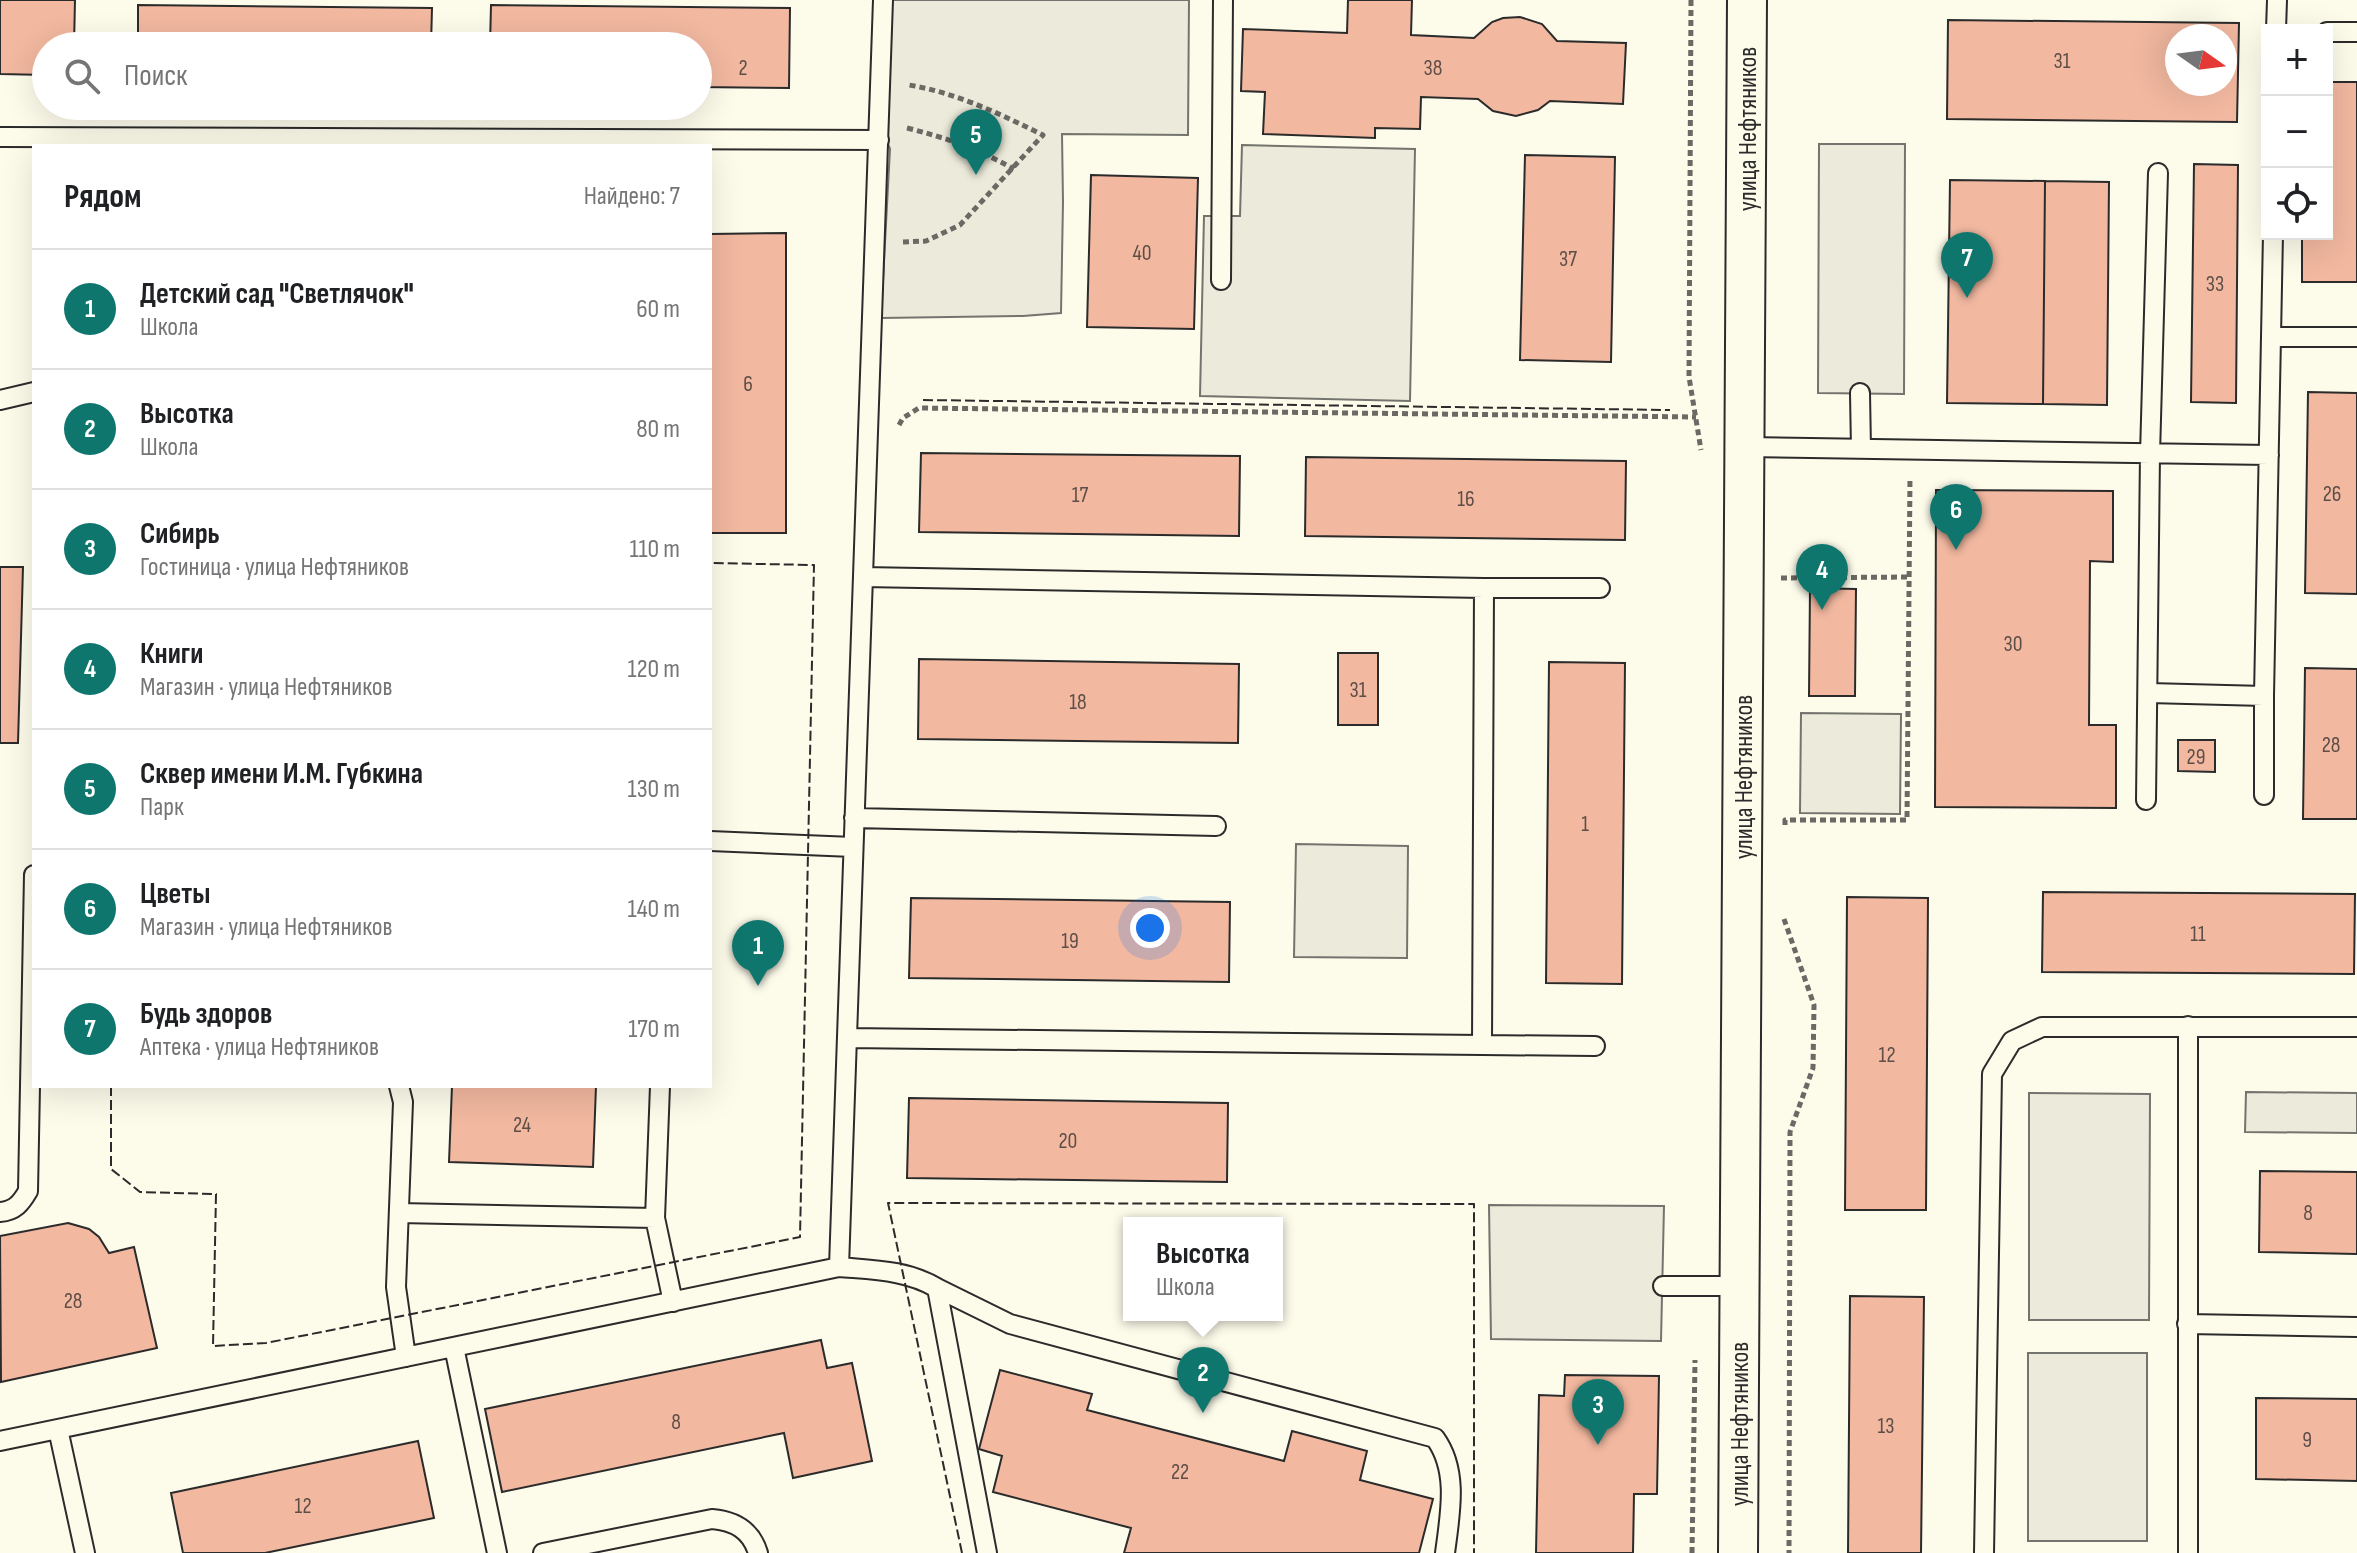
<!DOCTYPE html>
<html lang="ru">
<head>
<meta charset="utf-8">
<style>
	:root { --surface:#fff; --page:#f6f6f6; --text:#202124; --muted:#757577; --line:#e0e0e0; --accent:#0f766e }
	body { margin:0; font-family:"Sofia Sans Condensed",sans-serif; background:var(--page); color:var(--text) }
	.controls { position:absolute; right:24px; top:24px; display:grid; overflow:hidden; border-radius:0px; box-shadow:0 8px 32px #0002 }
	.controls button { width:72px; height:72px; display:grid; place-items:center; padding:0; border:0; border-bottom:2px solid var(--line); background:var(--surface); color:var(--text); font:40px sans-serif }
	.compass { position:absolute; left:2165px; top:24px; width:72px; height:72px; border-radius:50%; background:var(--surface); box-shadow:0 8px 32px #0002; rotate:104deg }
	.you { position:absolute; left:1150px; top:928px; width:28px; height:28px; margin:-20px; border:6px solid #fff; border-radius:50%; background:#1a73e8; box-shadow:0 0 0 12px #1a73e833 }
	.badge { display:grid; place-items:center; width:52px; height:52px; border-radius:50%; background:var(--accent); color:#fff; font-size:26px; font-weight:700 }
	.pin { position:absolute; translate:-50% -66px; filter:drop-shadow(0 2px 4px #0008) }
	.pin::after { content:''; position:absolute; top:42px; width:28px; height:24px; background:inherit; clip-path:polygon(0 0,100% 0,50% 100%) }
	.popup { position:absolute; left:1123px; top:1217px; width:160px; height:104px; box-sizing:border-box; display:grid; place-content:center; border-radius:0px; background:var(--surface); filter:drop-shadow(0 2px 6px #0005); font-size:26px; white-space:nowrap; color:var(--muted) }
	.popup b { font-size:30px; color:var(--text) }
	.popup::after { content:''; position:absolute; left:50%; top:100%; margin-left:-16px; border:16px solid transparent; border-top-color:var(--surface) }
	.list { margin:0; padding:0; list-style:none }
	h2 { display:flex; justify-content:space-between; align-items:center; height:104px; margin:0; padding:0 32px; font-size:34px }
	h2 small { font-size:26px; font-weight:400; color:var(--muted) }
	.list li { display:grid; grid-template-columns:52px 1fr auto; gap:24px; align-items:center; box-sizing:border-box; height:120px; padding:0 32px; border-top:2px solid var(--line) }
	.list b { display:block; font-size:30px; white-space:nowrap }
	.list p { margin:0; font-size:26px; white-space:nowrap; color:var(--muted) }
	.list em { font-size:26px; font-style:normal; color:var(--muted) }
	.icon { flex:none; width:44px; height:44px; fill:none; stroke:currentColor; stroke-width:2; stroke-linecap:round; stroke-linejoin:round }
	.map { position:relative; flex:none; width:2357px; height:1553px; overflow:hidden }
	.search { position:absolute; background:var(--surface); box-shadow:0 8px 32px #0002; left:32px; top:32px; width:680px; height:88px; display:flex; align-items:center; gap:20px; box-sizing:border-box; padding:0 28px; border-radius:44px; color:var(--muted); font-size:30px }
	.panel { position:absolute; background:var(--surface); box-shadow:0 8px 32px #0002; left:32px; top:144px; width:680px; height:944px; border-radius:0px }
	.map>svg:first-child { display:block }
</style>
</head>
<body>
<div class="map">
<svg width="2357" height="1553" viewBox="0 0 2357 1553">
	<rect width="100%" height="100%" fill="#fdfbea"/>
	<path fill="#ecebdb" stroke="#74746e" stroke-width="2" d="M 892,0 L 1189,0 L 1188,135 L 1062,134 L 1063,202 L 1061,313 L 1023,316 L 881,318 L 890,149 L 879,121 Z
		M 1296,844 L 1408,846 L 1407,958 L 1294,957 Z
		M 2029,1093 L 2150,1094 L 2149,1320 L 2029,1320 Z
		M 2028,1353 L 2147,1353 L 2147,1541 L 2028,1541 Z"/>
	<path fill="#eceadb" stroke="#74746e" stroke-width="2" d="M 1819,144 L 1905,144 L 1904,394 L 1818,393 Z
		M 1242,145 L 1415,149 L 1410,401 L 1200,396 L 1204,216 L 1240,216 Z
		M 1801,713 L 1901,714 L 1900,814 L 1800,813 Z
		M 2246,1092 L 2357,1093 L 2357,1133 L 2245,1132 Z
		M 1489,1205 L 1664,1206 L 1661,1341 L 1491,1339 Z"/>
	<path fill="#f2b8a0" stroke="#2b2b2b" stroke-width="2" fill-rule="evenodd" d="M 0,0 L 75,0 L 74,46 L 46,46 L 46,75 L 0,74 Z
		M 1348,0 L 1412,0 L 1411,35 L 1474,38 L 1492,22 L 1503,18 L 1520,17 L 1542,24 L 1557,41 L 1626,43 L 1623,104 L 1550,101 L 1538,110 L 1516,116 L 1493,111 L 1478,99 L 1421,97 L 1420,129 L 1375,128 L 1375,138 L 1263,134 L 1265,92 L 1241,91 L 1243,29 L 1347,33 Z
		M 138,5 L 432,8 L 431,46 L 138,46 Z
		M 491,5 L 790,8 L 789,88 L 698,87 L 698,46 L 490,46 Z
		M 1948,20 L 2239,23 L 2237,122 L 1947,119 ZM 2177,36 L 2225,36 L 2225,84 L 2177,84 Z
		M 2327,82 L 2357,82 L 2357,282 L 2302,282 L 2302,234 L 2327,234 Z
		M 1525,155 L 1615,157 L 1611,362 L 1520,360 Z
		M 2194,164 L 2238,165 L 2236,403 L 2191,402 Z
		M 1091,175 L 1198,178 L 1194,329 L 1087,327 Z
		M 1950,180 L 2045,181 L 2043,404 L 1947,403 Z
		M 2045,181 L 2109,182 L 2107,405 L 2043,404 Z
		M 786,233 L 786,533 L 710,533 L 710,234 Z
		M 2308,392 L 2357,393 L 2357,594 L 2305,593 Z
		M 921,453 L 1240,456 L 1239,536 L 919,532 Z
		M 1306,457 L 1626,461 L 1625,540 L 1305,536 Z
		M 1936,490 L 2113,491 L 2113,562 L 2090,561 L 2089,725 L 2116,725 L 2116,808 L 1935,807 Z
		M 0,567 L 23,567 L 18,743 L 0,743 Z
		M 1810,588 L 1856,589 L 1855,696 L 1809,696 Z
		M 1338,653 L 1378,653 L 1378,725 L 1338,725 Z
		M 919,659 L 1239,664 L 1238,743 L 918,739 Z
		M 1549,662 L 1625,663 L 1622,984 L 1546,983 Z
		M 2305,668 L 2357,669 L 2357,819 L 2303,819 Z
		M 2178,740 L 2215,740 L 2215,772 L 2178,771 Z
		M 2043,892 L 2355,894 L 2354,974 L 2042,972 Z
		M 1847,897 L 1928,898 L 1926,1210 L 1845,1210 Z
		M 911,898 L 1230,902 L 1229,982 L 909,978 Z
		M 452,1086 L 596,1086 L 593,1167 L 449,1162 Z
		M 909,1098 L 1228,1103 L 1227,1182 L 907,1178 Z
		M 2260,1171 L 2357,1172 L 2357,1254 L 2259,1252 Z
		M 68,1223 L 89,1229 L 99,1237 L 109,1253 L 134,1247 L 157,1348 L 1,1382 L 0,1236 Z
		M 1850,1296 L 1924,1297 L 1921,1553 L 1848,1553 Z
		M 821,1340 L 827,1368 L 852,1363 L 872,1461 L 793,1478 L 784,1433 L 502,1492 L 485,1409 Z
		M 1000,1370 L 1092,1394 L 1087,1410 L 1284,1461 L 1292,1431 L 1367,1451 L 1360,1480 L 1433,1499 L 1419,1553 L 1124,1553 L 1131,1528 L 993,1492 L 1002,1456 L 979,1449 Z
		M 1565,1375 L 1659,1376 L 1657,1494 L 1634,1494 L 1633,1553 L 1536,1553 L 1539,1395 L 1564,1396 Z
		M 2256,1398 L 2357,1399 L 2357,1481 L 2256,1479 Z
		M 418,1441 L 434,1518 L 265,1553 L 183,1553 L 171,1493 Z"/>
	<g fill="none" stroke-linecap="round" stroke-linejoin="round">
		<g stroke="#2b2b2b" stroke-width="22">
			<path id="lane" d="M 2276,30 L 2277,0
				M 2327,32 L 2357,32
				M 0,137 L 879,140
				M 1221,280 L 1223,0
				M 2271,337 L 2357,337
				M 1860,393 L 1861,449
				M 0,400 L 34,392
				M 1745,447 L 2269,455
				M 1484,588 L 1600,588
				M 2149,693 L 2264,696
				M 2264,795 L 2264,696 L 2273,234
				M 2146,800 L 2150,454 L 2158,173
				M 854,818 L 1216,826
				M 710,841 L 853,847
				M 847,1038 L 1482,1045 L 1484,588 L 863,577
				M 1482,1045 L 1595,1046
				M 399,1086 L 403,1102 L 396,1287 L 406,1357
				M 660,1086 L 655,1218 L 673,1302
				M 0,1212 C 15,1211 21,1203 28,1191 L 34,875
				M 399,1213 L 655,1218
				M 839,1267 C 873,1270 907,1270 937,1288 L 987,1553
				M 1663,1286 L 1739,1286
				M 937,1288 L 1010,1324 L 1435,1438 C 1459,1471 1450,1514 1445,1553
				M 2187,1324 L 2357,1327
				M 454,1347 L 497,1553
				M 58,1429 L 85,1553
				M 0,1441 L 839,1267 L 883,0
				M 543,1553 L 712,1519 C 735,1521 751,1530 758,1553
				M 1984,1553 L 1992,1074 L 2012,1041 L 2042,1027 L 2357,1027
				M 2188,1553 L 2188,1026"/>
		</g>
		<g stroke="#2b2b2b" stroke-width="42">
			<path id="street" d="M 1738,1553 L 1747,0"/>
		</g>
		<path stroke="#6a6964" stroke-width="5" stroke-dasharray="6 4" stroke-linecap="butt" d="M 1691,0 L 1689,377 L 1701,450
			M 907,128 C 947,138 978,149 1014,169
			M 903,242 L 926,241 L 960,225 L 1043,135 C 1000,114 957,93 909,85
			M 899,425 L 903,418 L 919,408 L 1696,417
			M 1781,578 L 1908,577
			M 1785,825 L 1785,820 L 1907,820 L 1910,477
			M 1784,919 L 1814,1005 L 1813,1068 L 1790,1132 L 1789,1553
			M 1692,1553 L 1695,1360"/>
		<use href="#lane" stroke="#fdfbea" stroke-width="18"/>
		<use href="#street" stroke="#fdfbea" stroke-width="38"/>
		<path stroke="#2b2b2b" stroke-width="2" stroke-dasharray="10 4" stroke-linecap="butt" d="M 923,400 L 1670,410
			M 111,1086 L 111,1169 L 140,1192 L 216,1194 L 213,1346 L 266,1343 L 800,1237 L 814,565 L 710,563
			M 962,1553 L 888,1203 L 1474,1204 L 1474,1553"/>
	</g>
	<g text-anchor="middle" stroke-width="6" stroke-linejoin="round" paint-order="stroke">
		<g font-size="22" fill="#5d4e48">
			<text x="2062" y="68">31</text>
			<text x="743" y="75">2</text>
			<text x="1433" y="75">38</text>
			<text x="1142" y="260">40</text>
			<text x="1568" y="266">37</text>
			<text x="2215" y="291">33</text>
			<text x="748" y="391">6</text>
			<text x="2332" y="501">26</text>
			<text x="1080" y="502">17</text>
			<text x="1466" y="506">16</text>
			<text x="2013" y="651">30</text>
			<text x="1358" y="697">31</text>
			<text x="1078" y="709">18</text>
			<text x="2331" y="752">28</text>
			<text x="2196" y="764">29</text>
			<text x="1585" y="831">1</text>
			<text x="2198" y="941">11</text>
			<text x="1070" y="948">19</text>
			<text x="1887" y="1062">12</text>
			<text x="522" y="1132">24</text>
			<text x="1068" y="1148">20</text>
			<text x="2308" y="1220">8</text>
			<text x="73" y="1308">28</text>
			<text x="676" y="1429">8</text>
			<text x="1886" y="1433">13</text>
			<text x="2307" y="1447">9</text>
			<text x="1180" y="1479">22</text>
			<text x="303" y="1513">12</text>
		</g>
		<g font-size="26" fill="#2b2b2b" stroke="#fdfbea">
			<text transform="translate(1747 129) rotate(-90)" y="9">улица Нефтяников</text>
			<text transform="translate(1743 777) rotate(-90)" y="9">улица Нефтяников</text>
			<text transform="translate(1739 1424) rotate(-90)" y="9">улица Нефтяников</text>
		</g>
	</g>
</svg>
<div class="controls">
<button>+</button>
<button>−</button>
<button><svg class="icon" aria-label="locate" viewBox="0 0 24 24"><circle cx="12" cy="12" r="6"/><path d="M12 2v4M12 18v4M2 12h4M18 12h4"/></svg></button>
</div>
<svg class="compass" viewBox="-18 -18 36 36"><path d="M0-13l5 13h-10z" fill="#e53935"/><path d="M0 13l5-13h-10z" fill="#757577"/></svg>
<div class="you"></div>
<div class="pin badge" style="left:758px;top:986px">1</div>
<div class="pin badge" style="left:1203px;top:1413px">2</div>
<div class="popup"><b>Высотка</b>Школа</div>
<div class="pin badge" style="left:1598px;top:1445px">3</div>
<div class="pin badge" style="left:1822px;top:610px">4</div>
<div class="pin badge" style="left:976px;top:175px">5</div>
<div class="pin badge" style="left:1956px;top:550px">6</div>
<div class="pin badge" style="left:1967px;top:298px">7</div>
<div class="search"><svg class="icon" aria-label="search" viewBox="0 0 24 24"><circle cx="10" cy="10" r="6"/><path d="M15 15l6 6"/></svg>Поиск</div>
<section class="panel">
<h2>Рядом<small>Найдено: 7</small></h2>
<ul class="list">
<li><span class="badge">1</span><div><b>Детский сад &quot;Светлячок&quot;</b><p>Школа</p></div><em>60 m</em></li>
<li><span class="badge">2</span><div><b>Высотка</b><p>Школа</p></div><em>80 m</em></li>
<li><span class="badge">3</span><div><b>Сибирь</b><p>Гостиница · улица Нефтяников</p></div><em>110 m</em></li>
<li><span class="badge">4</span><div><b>Книги</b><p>Магазин · улица Нефтяников</p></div><em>120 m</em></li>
<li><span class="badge">5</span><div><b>Сквер имени И.М. Губкина</b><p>Парк</p></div><em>130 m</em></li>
<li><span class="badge">6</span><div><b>Цветы</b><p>Магазин · улица Нефтяников</p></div><em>140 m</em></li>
<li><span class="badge">7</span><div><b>Будь здоров</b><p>Аптека · улица Нефтяников</p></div><em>170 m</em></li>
</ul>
</section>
</div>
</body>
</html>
